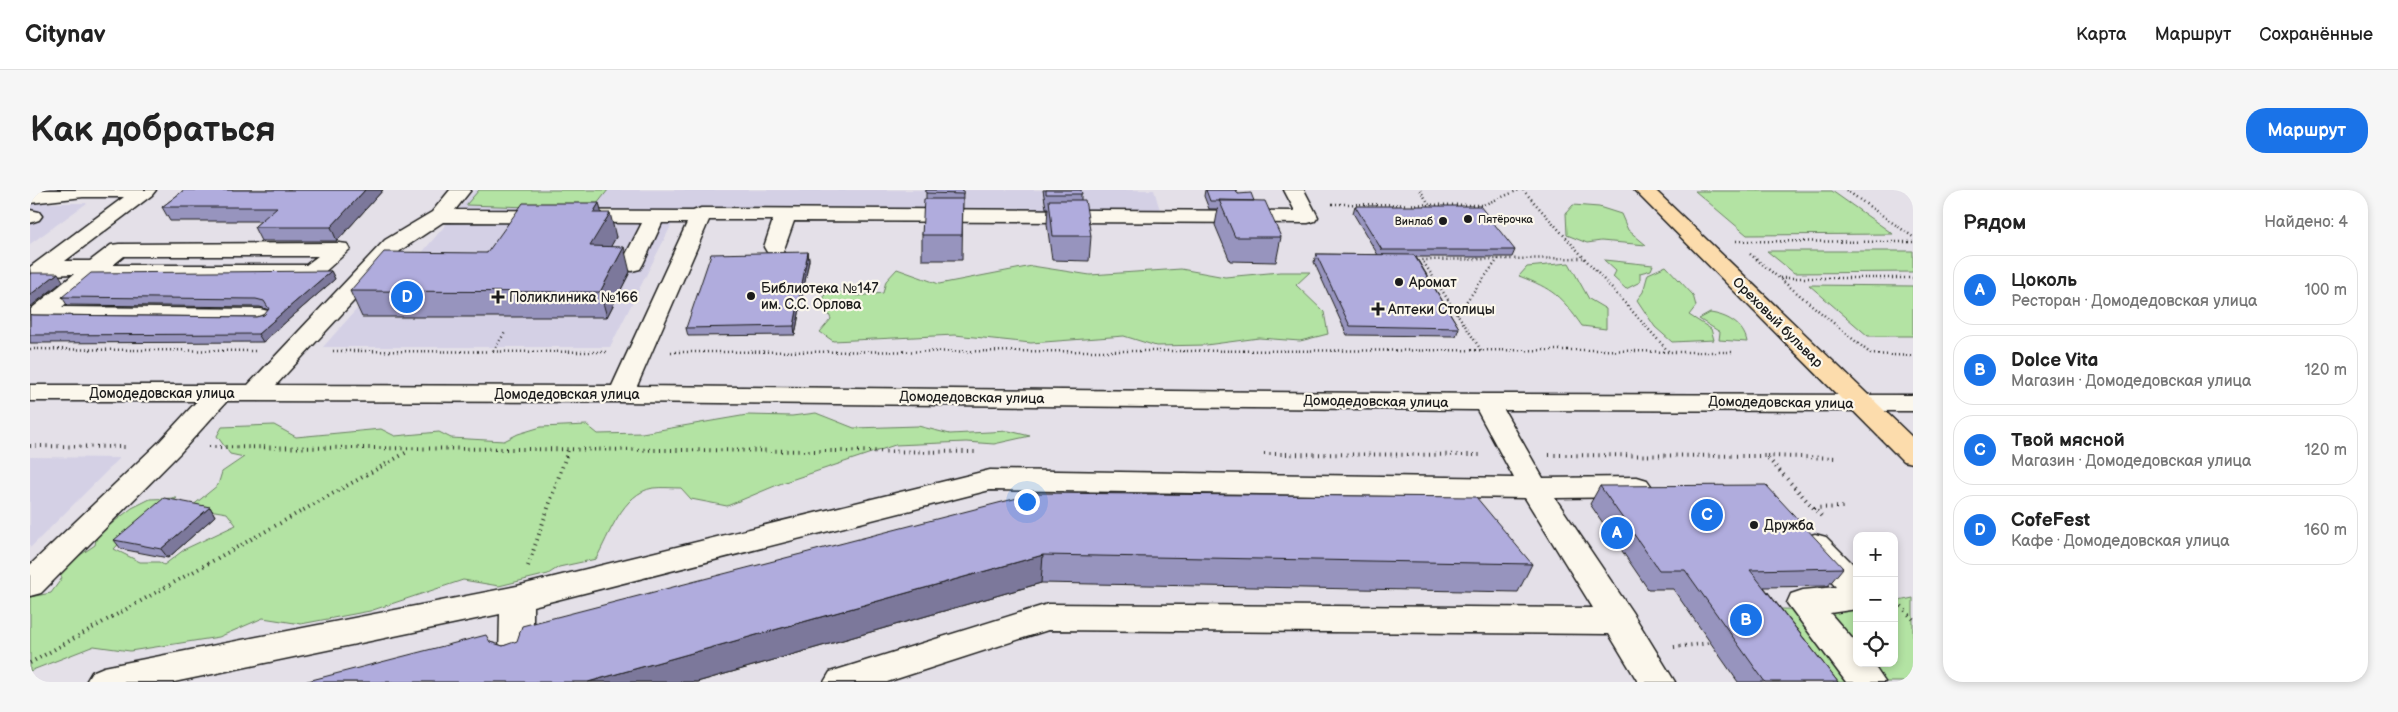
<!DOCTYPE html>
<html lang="ru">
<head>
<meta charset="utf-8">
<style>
	:root { --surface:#fff; --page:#f6f6f6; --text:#222; --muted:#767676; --line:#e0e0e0; --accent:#1a73e8 }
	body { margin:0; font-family:"Balsamiq Sans",sans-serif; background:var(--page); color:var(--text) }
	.controls { position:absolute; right:15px; bottom:15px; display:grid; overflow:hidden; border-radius:10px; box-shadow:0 2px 8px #0003 }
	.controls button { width:45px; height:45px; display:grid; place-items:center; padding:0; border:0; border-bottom:1px solid var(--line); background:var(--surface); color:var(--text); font:25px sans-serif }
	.you { position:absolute; left:996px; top:311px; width:18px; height:18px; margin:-12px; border:4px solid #fff; border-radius:50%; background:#1a73e8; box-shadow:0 0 0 8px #1a73e833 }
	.badge { display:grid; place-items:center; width:32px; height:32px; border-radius:50%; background:var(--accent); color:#fff; font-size:16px; font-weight:700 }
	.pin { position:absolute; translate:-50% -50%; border:2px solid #fff; box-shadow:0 1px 5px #0006 }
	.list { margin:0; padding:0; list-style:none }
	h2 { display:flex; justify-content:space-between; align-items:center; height:65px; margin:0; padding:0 20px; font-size:21px }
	h2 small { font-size:16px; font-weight:400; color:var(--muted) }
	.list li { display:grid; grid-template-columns:32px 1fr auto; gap:15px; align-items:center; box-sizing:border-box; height:70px; margin:0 10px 10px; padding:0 10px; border:1px solid var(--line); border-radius:20px }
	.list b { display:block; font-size:19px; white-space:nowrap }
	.list p { margin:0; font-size:16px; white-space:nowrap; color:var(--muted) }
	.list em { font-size:16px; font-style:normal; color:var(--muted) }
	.icon { flex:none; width:28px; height:28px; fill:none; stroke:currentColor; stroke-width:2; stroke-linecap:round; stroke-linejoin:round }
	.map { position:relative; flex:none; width:1883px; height:492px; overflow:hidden; border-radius:20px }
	header { display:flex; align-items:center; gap:30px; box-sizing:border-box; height:70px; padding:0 25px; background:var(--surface); border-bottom:1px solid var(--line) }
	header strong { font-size:24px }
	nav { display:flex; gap:28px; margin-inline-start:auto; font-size:18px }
	.intro { display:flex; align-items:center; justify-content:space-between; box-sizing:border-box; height:120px; padding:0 30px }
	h1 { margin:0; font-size:35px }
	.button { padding:12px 22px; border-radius:20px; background:var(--accent); color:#fff; font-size:18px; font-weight:700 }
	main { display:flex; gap:30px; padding:0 30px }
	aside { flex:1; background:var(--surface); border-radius:20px; box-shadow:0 2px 8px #0003 }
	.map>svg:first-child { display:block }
</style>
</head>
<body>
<header>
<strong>Citynav</strong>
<nav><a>Карта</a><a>Маршрут</a><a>Сохранённые</a></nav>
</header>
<div class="intro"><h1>Как добраться</h1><a class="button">Маршрут</a></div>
<main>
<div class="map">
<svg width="1883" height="492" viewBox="0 0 1883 492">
	<rect width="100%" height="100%" fill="#e4e0e8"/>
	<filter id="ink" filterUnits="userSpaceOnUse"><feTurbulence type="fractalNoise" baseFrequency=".02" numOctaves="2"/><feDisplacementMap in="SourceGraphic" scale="10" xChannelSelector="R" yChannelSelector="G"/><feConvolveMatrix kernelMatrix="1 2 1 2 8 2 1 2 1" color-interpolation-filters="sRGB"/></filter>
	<g filter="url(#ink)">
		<path fill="#d4d0e5" d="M 445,0 L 1124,0 L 1130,20 L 649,20 L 580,157 L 293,157 L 374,66 L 390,65 Z
			M 0,13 L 57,13 L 0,54 Z
			M 0,267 L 90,268 L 0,358 Z"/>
		<path fill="#b3e3a3" stroke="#688060" d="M 449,0 L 578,0 L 563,19 L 436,15 Z
			M 1665,1 L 1802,1 L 1863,44 L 1717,45 Z
			M 1543,15 L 1569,17 L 1591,24 L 1598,40 L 1616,55 L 1571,51 L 1557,53 L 1537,45 L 1536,23 Z
			M 1737,61 L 1883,61 L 1883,82 L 1764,83 Z
			M 1574,70 L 1623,75 L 1621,80 L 1610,83 L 1610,92 L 1596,99 L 1583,87 L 1586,81 Z
			M 1539,73 L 1559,109 L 1576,119 L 1576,139 L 1552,136 C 1531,106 1523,99 1489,86 L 1497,77 Z
			M 1002,76 L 1060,85 L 1151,79 L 1195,87 L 1250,82 L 1280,82 L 1266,95 L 1294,122 L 1298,144 L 1270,151 L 1229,148 L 1176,155 L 1126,156 L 1094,146 L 1001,153 L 925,145 L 803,151 L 790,142 L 801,129 L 793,112 L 796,99 L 827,106 L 853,103 L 856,91 L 867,79 L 909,94 Z
			M 1636,76 L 1663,105 L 1666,116 L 1659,125 L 1681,139 L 1684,150 L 1642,152 L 1625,137 L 1607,110 L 1613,102 L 1618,84 Z
			M 1779,95 L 1883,96 L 1883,146 L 1838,146 Z
			M 1680,123 C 1696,125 1714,134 1717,152 L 1689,150 L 1690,142 L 1669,129 Z
			M 786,223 L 824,238 L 888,236 L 920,244 L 979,241 L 1000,246 L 964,254 L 936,252 L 865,255 L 752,293 L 697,316 L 661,309 L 651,298 C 642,298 632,297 623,298 C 593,303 579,345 566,369 L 529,377 L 518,384 L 469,396 L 433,390 L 340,421 L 271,434 L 233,428 L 189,447 L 100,461 L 64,456 L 0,481 L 0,407 L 21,403 L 32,388 L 28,380 L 65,355 L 67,345 L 102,318 L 120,309 L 147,308 L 94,348 L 84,359 L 110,372 L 129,372 L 134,375 L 155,359 L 206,335 L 197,323 L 161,317 L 188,295 L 192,282 L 214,267 L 200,264 L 187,246 L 192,237 L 244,235 L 266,247 L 351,239 L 365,246 L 409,242 L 421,248 L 474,251 L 488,244 L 511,237 L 557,235 L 568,244 L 612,243 L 717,225 L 762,226 Z
			M 1883,408 L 1883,492 L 1805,492 L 1749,419 L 1827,420 L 1827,473 L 1864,473 L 1864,412 Z"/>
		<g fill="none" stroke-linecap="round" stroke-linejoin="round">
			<g stroke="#1c1c1c" stroke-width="3">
				<path id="minor" d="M 9,0 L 126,0 L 122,5 L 35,71 L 60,71 L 81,55 L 89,54 L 309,53 L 317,54 L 320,59 L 289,87 L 281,89 L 76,89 L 68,87 L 32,117 L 230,119 L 238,121 L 242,126 L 238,131 L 230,133 L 9,131 L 1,129 L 1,119 L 44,84 C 31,84 12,87 1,85 L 0,77 L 94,7 L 53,7 L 0,13 L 0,1 ZM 94,66 L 288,66 L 276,75 L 83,75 Z
					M 420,0 L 441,0 L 425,20 L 663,21 L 671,18 L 1265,21 L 1254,0 L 1274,0 L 1288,27 L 1285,31 L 1278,33 L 764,31 L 753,62 L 745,63 L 737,62 L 734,57 L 743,30 L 679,30 L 607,196 L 1456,204 L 1883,205 L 1883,221 L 1474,220 L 1513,288 L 1607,287 L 1617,290 L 1622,297 L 1617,304 L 1607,307 L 1525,308 L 1602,422 L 1645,492 L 1608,492 L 1579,444 L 1018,440 L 857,492 L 794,492 L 800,482 L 1018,414 L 1563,418 L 1495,308 L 960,300 L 503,416 L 503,469 L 498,479 L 486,483 L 474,479 L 469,469 L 470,424 L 144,492 L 56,492 L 62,482 L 74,477 L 487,396 L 960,280 L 1484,288 L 1447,220 L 591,212 L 197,211 L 150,263 L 11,403 L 0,406 L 0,375 L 130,251 L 167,211 L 0,211 L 0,195 L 218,195 L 355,50 L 402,22 ZM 413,32 L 612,33 L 591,74 L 594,79 L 602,81 L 610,79 L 613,74 L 632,33 L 657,33 L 582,196 L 246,195 L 371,60 Z
					M 0,20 L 9,22 L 12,26 L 9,30 L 0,33 Z
					M 1785,344 L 1796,347 L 1827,378 L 1827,419 L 1800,423 L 1827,454 L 1827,473 L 1842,473 L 1855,492 L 1816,492 L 1757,413 L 1761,404 L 1773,400 L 1806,397 L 1774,363 L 1770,355 L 1774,347 Z"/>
			</g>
			<g stroke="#1c1c1c" stroke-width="3">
				<path id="major" d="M 1604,0 L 1625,0 L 1883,248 L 1883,273 L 1873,271 Z"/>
			</g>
			<path stroke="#1c1c1c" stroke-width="2.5" stroke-dasharray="1 3" stroke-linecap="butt" d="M 1390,0 L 1399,14
				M 1493,0 L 1639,162 L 1702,162
				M 1816,0 L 1883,47
				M 1302,14 L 1453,15 L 1489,0
				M 1706,51 L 1883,52
				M 1720,64 L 1841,164 L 1883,166
				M 1750,88 L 1883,88
				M 1427,124 L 1468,69
				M 0,159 L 227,161
				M 1451,160 L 1392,70 L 1553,68
				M 303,161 L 579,162
				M 463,161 L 476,141
				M 641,162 L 1570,160 L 1639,162"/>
			<path stroke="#1c1c1c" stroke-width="4" stroke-dasharray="1 4.5" stroke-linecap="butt" d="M 0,256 L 98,257
				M 179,257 L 948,262
				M 1234,264 L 1450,265
				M 1519,265 L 1736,266
				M 1784,318 L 1815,317
				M 1791,326 L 1736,266 L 1808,268
				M 498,376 L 538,260
				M 1864,408 L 1883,429
				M 1644,457 L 1681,453
				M 0,473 L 379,261"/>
			<use href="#minor" fill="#fbf7ec" fill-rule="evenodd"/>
			<use href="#major" fill="#fcdcac" fill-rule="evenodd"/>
		</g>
		<path fill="#9794be" stroke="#1c1c1c" d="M 154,0 L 353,0 L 307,51 L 231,51 L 224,37 L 231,31 L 140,31 L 132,17 Z
			M 896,0 L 933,0 L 932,70 L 892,70 L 892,45 L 896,9 Z
			M 1013,0 L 1051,0 L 1051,10 L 1061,46 L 1059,71 L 1022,70 L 1017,34 L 1018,18 L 1016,18 Z
			M 1175,0 L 1206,0 L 1208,4 L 1224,11 L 1251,47 L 1246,72 L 1200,71 L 1185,35 L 1188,19 L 1179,19 L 1174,6 Z
			M 1325,16 L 1485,60 L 1482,67 L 1386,67 L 1429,138 L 1426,146 L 1317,145 L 1284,72 L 1286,64 L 1348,65 L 1323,23 Z
			M 572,23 L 586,47 L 580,57 L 600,82 L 577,127 L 332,127 L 320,101 L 457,63 Z
			M 778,62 L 779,70 L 765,145 L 658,146 L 656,138 Z
			M 301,81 L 305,89 L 233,152 L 0,153 L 0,124 L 3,125 L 226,127 L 234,125 L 239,120 L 230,117 L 37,115 L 32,107 Z
			M 1570,296 L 1813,378 L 1798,396 L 1734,397 L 1808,492 L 1708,492 L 1643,399 L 1618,399 L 1560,314 Z
			M 1007,303 L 1502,374 L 1488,402 L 1011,393 L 667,492 L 274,492 L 460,452 L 473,456 Z
			M 180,317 L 185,326 L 138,368 L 91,359 L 84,350 Z"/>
		<path fill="#7b789b" stroke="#1c1c1c" d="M 335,0 L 353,0 L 307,51 L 301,37 Z
			M 569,13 L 574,33 L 580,23 L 586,47 L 567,82 L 560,56 L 563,23 Z
			M 594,57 L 600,82 L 577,127 L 570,102 Z
			M 778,62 L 779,70 L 765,145 L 764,136 Z
			M 301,81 L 305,89 L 233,152 L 228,144 Z
			M 28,83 L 33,91 L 0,117 L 0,105 Z
			M 180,317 L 185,326 L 138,368 L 131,359 Z
			M 1013,365 L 1011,393 L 667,492 L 558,492 Z"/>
		<path fill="#b0acdd" stroke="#1c1c1c" d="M 154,0 L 335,0 L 301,37 L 224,37 L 247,17 L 132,17 Z
			M 896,0 L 933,0 L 933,4 L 896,3 Z
			M 1016,0 L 1051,0 L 1052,4 L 1016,4 Z
			M 1176,0 L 1206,0 L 1208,4 L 1221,3 L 1224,11 L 1180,11 Z
			M 894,9 L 933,9 L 932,45 L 892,45 Z
			M 1019,10 L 1055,10 L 1061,46 L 1023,46 Z
			M 1189,10 L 1235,11 L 1251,47 L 1205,47 Z
			M 493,13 L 569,13 L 563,23 L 580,23 L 560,56 L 594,57 L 570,102 L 320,101 L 354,62 L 457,63 Z
			M 1325,16 L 1450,16 L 1485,60 L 1352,60 Z
			M 778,62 L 764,136 L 656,138 L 681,64 Z
			M 1286,64 L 1384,65 L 1429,138 L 1320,136 Z
			M 301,81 L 228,144 L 0,145 L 0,124 L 3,125 L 226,127 L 234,125 L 239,119 L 234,111 L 226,109 L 32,107 L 61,83 Z
			M 2,83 L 28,83 L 0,105 L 0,84 Z
			M 1736,295 L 1813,378 L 1720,380 L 1808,492 L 1735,492 L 1655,380 L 1629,380 L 1570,296 Z
			M 1007,303 L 1446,307 L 1502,374 L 1013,365 L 558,492 L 274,492 L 456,445 L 460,452 L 473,456 L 487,451 L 492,436 Z
			M 134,308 L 180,317 L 131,359 L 84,350 Z"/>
	</g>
	<g fill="#1c1c1c" stroke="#fbf7ec" stroke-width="2">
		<circle cx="1438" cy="29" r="5"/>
		<circle cx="1413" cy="31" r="5"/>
		<circle cx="1369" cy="92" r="5"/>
		<circle cx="721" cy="106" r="5"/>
		<path d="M465.5 99.5h5v5h5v5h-5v5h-5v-5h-5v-5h5z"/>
		<path d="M1345.5 111.5h5v5h5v5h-5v5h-5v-5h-5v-5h5z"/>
		<circle cx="1724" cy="335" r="5"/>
	</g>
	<g text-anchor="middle" stroke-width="4.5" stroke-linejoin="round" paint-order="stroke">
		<g font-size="11" fill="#1c1c1c" stroke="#fbf7ec" text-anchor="start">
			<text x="1448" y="33">Пятёрочка</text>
			<text x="1403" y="35" text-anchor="end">Винлаб</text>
		</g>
		<g font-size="14" fill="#1c1c1c" stroke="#fbf7ec" text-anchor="start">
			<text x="1379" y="97">Аромат</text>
			<text x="731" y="103">Библиотека №147<tspan x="731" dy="16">им. С.С. Орлова</tspan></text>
			<text x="479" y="112">Поликлиника №166</text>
			<text x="1358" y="124">Аптеки Столицы</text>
			<text x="1734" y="340">Дружба</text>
		</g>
		<g font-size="14" fill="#1c1c1c" stroke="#fbf7ec">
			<text transform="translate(1748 132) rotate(45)" y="5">Ореховый бульвар</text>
			<text x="132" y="208">Домодедовская улица</text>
			<text x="537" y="209">Домодедовская улица</text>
			<text transform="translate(942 207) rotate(1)" y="5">Домодедовская улица</text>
			<text transform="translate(1346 211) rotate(1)" y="5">Домодедовская улица</text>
			<text transform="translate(1751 212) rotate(1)" y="5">Домодедовская улица</text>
		</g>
	</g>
</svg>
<div class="controls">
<button>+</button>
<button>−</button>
<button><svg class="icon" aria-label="locate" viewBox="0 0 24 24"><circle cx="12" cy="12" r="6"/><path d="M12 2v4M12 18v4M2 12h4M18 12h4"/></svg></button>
</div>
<div class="you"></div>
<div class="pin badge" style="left:1587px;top:343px">A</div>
<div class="pin badge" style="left:1716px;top:430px">B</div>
<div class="pin badge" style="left:1677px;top:325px">C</div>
<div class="pin badge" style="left:377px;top:107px">D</div>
</div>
<aside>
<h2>Рядом<small>Найдено: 4</small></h2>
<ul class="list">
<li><span class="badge">A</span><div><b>Цоколь</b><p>Ресторан · Домодедовская улица</p></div><em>100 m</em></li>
<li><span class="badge">B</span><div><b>Dolce Vita</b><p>Магазин · Домодедовская улица</p></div><em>120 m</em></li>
<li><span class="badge">C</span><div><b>Твой мясной</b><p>Магазин · Домодедовская улица</p></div><em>120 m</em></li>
<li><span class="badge">D</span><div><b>CofeFest</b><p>Кафе · Домодедовская улица</p></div><em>160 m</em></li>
</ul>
</aside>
</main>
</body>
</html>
